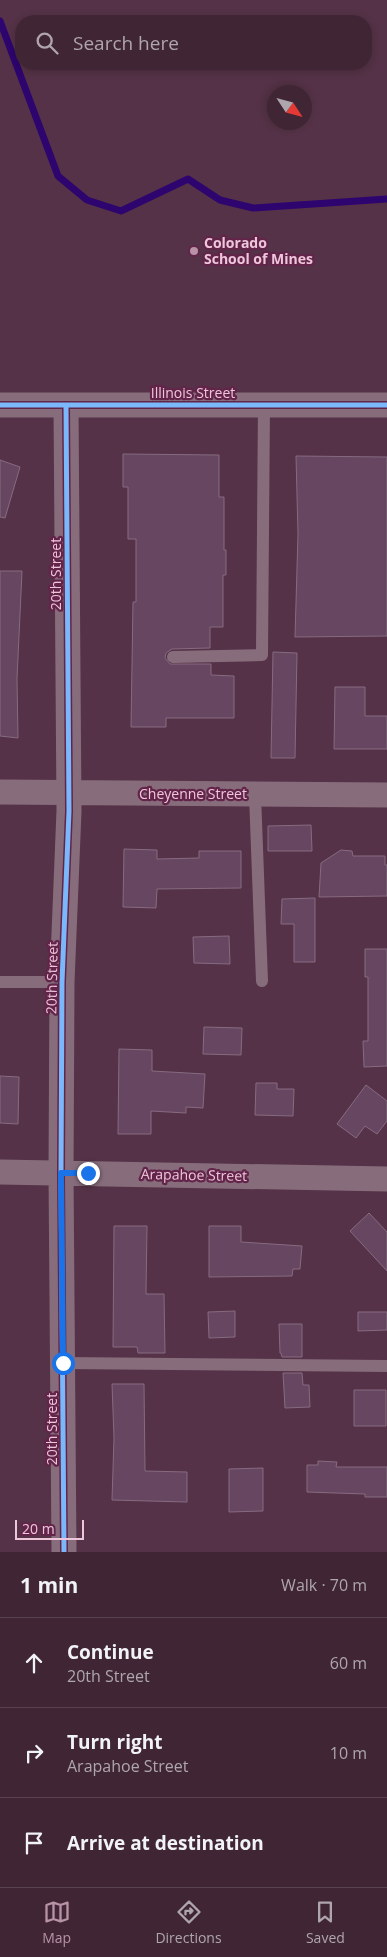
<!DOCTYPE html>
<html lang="en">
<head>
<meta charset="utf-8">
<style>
	:root { --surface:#402635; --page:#4b3241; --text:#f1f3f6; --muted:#aea5ad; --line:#594350; --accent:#b892a7 }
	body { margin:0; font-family:"Open Sans",sans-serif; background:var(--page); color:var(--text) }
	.compass { position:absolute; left:267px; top:85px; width:45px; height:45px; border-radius:50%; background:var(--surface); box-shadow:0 2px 8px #0003; rotate:126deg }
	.scale { position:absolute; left:15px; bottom:12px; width:69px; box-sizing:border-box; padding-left:5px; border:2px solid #edc6da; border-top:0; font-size:14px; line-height:18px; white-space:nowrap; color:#edc6da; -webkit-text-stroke:4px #63244a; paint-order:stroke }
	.stop { position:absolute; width:15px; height:15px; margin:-11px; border:4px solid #1a73e8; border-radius:50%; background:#fff }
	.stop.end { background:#1a73e8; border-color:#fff; box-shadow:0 1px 5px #0008 }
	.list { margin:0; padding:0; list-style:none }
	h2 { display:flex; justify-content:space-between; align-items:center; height:65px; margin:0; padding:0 20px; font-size:21px }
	h2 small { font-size:16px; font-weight:400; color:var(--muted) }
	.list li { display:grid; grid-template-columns:32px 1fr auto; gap:15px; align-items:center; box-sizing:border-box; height:90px; padding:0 20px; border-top:1px solid var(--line) }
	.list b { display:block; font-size:19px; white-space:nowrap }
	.list p { margin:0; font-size:16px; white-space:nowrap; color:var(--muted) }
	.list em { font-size:16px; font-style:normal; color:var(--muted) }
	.icon { flex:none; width:28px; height:28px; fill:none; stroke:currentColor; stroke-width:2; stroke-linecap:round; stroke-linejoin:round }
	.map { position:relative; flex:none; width:387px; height:1552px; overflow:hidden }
	.search { position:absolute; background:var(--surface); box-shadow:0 2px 8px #0003; left:15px; right:15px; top:15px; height:55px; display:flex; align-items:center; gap:12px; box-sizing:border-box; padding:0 18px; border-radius:20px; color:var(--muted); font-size:19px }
	.sheet { height:335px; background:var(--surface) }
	nav { display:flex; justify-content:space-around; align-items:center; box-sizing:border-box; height:70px; border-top:1px solid var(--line); background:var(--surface); font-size:14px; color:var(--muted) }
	nav a { display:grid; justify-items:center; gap:2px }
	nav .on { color:var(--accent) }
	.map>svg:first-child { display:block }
</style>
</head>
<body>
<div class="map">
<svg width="387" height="1552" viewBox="0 0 387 1552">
	<rect width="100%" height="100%" fill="#553247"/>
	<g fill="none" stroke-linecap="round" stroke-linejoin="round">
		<path stroke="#2e046f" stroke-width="7" d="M 0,21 L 58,176 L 87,200 L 121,211 L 188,179 L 220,200 L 253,208 L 387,199"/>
	</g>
	<path fill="#674661" stroke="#866b80" d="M 123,454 L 219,455 L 219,497 L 224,497 L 224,550 L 226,550 L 226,575 L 223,575 L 223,627 L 210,627 L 210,648 L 172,649 L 166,653 L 165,658 L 170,664 L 211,664 L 211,675 L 234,676 L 234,718 L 166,718 L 166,727 L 131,727 L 133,602 L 136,602 L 136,539 L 128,539 L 128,487 L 123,487 Z
		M 296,456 L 387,457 L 387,636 L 295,637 L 298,534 Z
		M 0,460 L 20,467 L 5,518 L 0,517 Z
		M 0,571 L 22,571 L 17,679 L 18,738 L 0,736 Z
		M 273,652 L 297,653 L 295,758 L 271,758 Z
		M 335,687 L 365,687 L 365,716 L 387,716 L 387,749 L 334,749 Z
		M 311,825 L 312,851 L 268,851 L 268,826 Z
		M 124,849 L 157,850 L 157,859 L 199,858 L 199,851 L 241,851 L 241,888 L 157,889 L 156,908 L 123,907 Z
		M 341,850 L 352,851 L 353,856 L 385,856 L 385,865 L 387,865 L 387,896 L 319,897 L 321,863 Z
		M 315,898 L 315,962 L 294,962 L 294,924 L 281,924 L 282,899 Z
		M 229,936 L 230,964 L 194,963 L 193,937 Z
		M 365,949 L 387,949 L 387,1066 L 364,1067 L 363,1041 L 368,1041 L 368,977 L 365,977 Z
		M 204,1027 L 242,1028 L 241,1055 L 203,1054 Z
		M 119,1049 L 152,1050 L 152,1071 L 205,1074 L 203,1108 L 186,1107 L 186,1113 L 151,1111 L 151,1134 L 118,1134 Z
		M 0,1076 L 19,1077 L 18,1124 L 0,1123 Z
		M 256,1083 L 277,1083 L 277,1089 L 294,1089 L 293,1116 L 255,1115 Z
		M 366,1085 L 387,1101 L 387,1121 L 377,1134 L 365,1126 L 356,1138 L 337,1124 Z
		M 369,1213 L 387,1232 L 387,1271 L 350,1231 Z
		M 114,1226 L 147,1226 L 146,1294 L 164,1294 L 165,1353 L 138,1353 L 137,1347 L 113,1347 Z
		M 209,1226 L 241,1226 L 241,1242 L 302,1246 L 300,1269 L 293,1269 L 292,1276 L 209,1277 Z
		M 235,1311 L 235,1337 L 209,1338 L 208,1312 Z
		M 358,1312 L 387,1312 L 387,1330 L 358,1331 Z
		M 279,1324 L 302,1324 L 302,1357 L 282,1357 L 281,1353 L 280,1353 Z
		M 283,1373 L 302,1373 L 303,1385 L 309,1385 L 310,1407 L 285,1408 Z
		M 112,1384 L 144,1384 L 145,1471 L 187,1472 L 187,1502 L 112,1500 L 114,1438 Z
		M 354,1390 L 386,1390 L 386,1426 L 354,1426 Z
		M 318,1461 L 337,1462 L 336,1467 L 387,1467 L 387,1497 L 365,1497 L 365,1494 L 307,1492 L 307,1465 L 318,1465 Z
		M 263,1468 L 263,1511 L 229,1512 L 229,1469 Z"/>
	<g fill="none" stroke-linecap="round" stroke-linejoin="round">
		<path stroke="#876d7c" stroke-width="12" d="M 173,657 L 262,655 L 264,404
			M 255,795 L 262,981
			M 0,982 L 62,982
			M 63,1363 L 387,1366"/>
		<path stroke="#876d7c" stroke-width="25" d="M 0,405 L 387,405
			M 0,792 L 387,795
			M 0,1172 L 387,1179
			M 64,1552 L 61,1173 L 62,982 L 69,811 L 66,405"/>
		<g stroke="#63244a" stroke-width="8">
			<path id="cycleway" d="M 0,405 L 387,405
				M 64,1552 L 61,1173 L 62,982 L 69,811 L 66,405"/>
		</g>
		<use href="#cycleway" stroke="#7ab7fb" stroke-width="5"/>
	</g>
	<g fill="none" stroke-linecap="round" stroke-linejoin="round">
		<path stroke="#1a73e8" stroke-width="6" d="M 63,1363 L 61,1173 L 88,1173"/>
	</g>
	<circle fill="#b892a7" stroke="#63244a" stroke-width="2" cx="194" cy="251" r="5"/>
	<g text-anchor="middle" stroke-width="4.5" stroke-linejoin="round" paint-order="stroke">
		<g font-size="14" font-weight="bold" fill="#edc6da" stroke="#63244a" text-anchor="start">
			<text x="204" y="248">Colorado<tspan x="204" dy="16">School of Mines</tspan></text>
		</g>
		<g font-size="14" fill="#edc6da" stroke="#63244a">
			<text x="193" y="398">Illinois Street</text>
			<text transform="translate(56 574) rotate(-90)" y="5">20th Street</text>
			<text x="193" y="799">Cheyenne Street</text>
			<text transform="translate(52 978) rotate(-89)" y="5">20th Street</text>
			<text transform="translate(194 1175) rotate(1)" y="5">Arapahoe Street</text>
			<text transform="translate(52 1429) rotate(-90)" y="5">20th Street</text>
		</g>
	</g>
</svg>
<svg class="compass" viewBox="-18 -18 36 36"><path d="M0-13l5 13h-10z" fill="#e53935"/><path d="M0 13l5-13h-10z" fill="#aea5ad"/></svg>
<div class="scale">20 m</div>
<div class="stop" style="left:63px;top:1363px"></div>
<div class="stop end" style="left:88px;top:1173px"></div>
<div class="search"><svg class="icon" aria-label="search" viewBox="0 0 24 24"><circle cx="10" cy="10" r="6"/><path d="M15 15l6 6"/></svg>Search here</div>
</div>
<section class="sheet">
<h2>1 min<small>Walk · 70 m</small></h2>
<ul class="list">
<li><svg class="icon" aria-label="ahead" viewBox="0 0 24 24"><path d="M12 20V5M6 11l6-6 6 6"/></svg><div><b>Continue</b><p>20th Street</p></div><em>60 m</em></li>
<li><svg class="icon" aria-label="right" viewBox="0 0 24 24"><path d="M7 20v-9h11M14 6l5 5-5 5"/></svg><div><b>Turn right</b><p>Arapahoe Street</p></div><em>10 m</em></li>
<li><svg class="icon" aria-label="arrive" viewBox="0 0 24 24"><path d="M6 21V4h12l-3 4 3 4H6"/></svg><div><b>Arrive at destination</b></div></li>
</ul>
</section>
<nav>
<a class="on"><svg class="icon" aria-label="map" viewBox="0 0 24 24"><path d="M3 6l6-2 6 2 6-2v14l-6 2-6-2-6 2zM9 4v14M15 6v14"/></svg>Map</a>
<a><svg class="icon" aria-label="directions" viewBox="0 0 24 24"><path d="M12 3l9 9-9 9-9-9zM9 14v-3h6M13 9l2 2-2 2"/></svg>Directions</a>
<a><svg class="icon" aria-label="saved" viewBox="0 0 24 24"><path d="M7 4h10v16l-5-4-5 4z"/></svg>Saved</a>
</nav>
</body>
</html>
